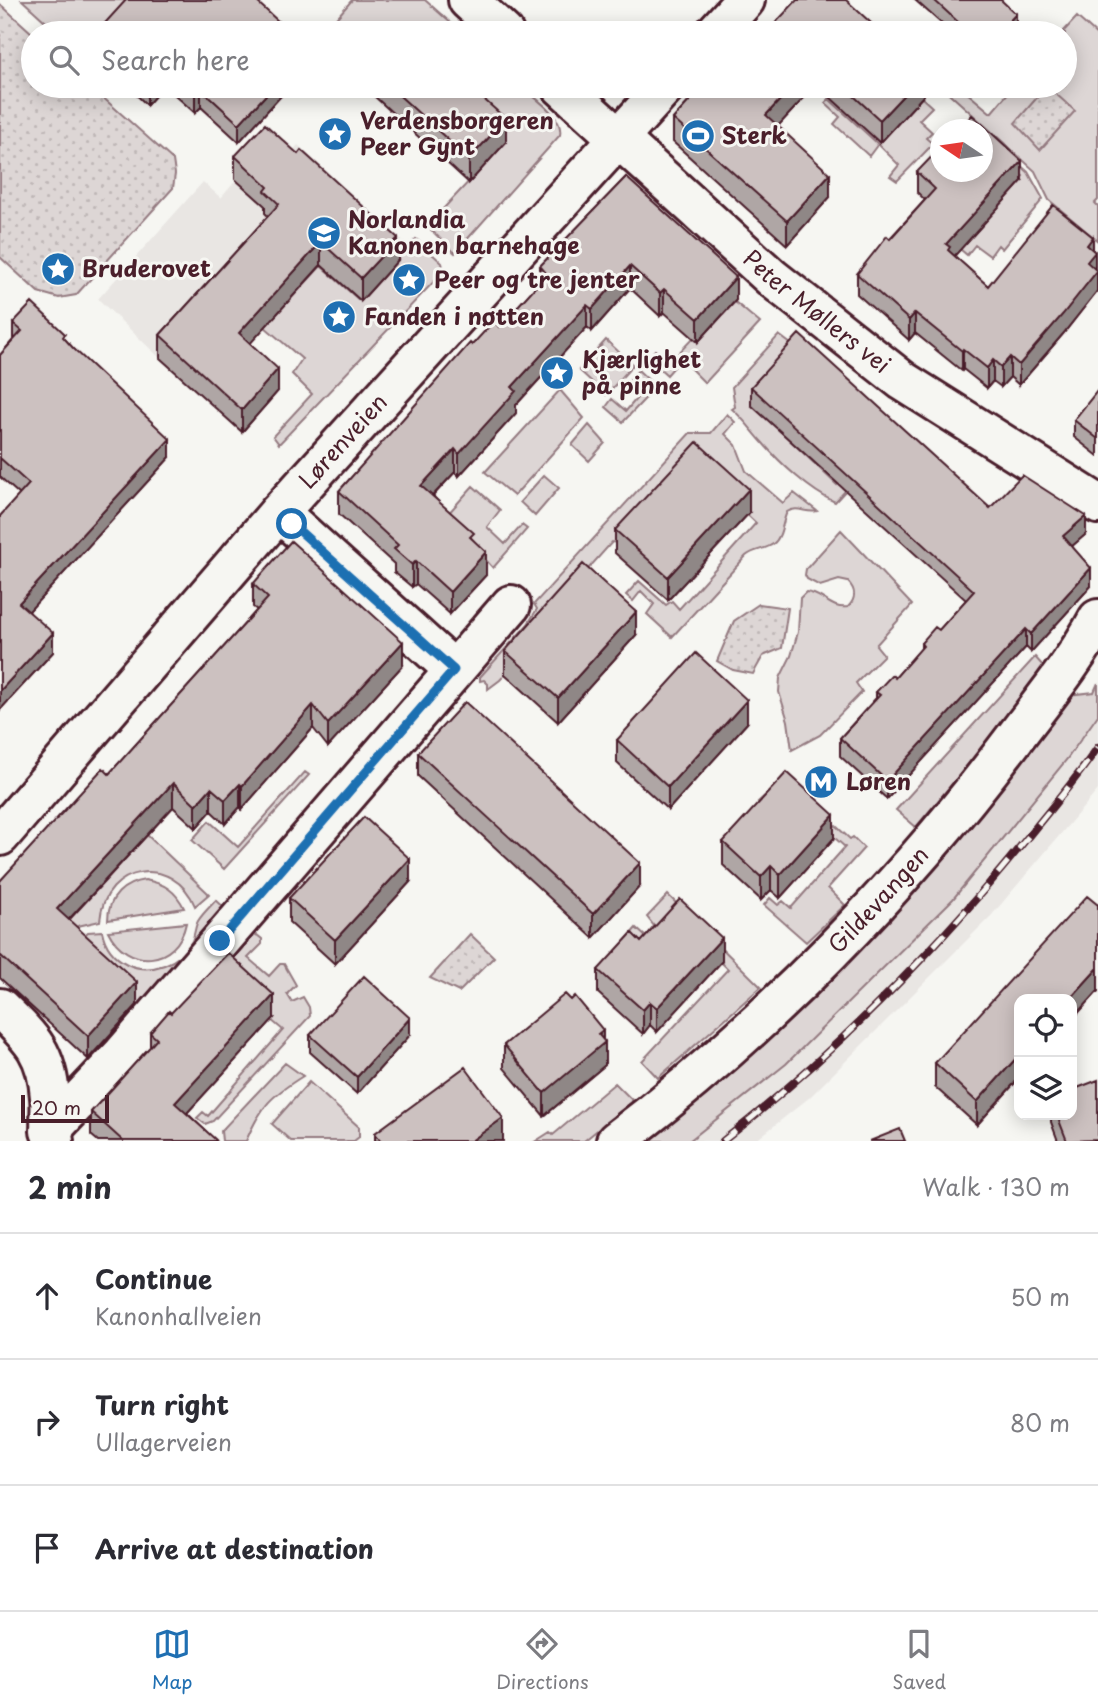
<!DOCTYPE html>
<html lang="en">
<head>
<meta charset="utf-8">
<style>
	:root { --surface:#fff; --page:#f7f7f7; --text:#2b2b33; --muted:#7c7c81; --line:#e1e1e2; --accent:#1f6fb2 }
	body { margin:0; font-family:"Playpen Sans",sans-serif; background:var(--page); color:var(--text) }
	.controls { position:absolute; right:21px; bottom:21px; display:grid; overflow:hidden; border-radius:14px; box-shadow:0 4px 18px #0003 }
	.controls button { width:63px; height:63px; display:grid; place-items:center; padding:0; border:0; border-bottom:2px solid var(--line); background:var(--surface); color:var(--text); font:35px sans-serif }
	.compass { position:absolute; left:930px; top:119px; width:63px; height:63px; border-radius:50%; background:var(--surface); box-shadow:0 4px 18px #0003; rotate:283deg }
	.scale { position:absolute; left:21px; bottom:18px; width:88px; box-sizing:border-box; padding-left:7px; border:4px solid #4a1f2b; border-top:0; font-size:19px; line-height:24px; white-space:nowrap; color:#4a1f2b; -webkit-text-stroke:5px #f6f6f2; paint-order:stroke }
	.stop { position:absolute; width:21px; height:21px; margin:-16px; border:5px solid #1f6fb2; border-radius:50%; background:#fff }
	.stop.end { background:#1f6fb2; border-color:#fff; box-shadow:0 2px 7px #0008 }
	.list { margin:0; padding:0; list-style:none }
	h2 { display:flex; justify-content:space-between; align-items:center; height:91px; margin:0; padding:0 28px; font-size:30px }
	h2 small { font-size:23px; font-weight:400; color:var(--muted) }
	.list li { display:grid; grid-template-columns:46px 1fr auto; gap:21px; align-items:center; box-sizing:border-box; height:126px; padding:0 28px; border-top:2px solid var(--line) }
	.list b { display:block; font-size:26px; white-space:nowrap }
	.list p { margin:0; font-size:23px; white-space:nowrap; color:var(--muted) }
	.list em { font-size:23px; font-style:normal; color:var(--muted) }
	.icon { flex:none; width:38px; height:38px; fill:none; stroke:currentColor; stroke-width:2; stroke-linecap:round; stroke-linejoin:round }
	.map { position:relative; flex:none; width:1098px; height:1141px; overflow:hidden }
	.search { position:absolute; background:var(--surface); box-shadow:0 4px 18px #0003; left:21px; right:21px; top:21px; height:77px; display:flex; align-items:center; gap:18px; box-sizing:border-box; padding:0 24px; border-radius:38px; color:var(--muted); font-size:26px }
	.sheet { height:469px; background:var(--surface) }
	nav { display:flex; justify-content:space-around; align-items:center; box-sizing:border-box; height:98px; border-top:2px solid var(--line); background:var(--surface); font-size:19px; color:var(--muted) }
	nav a { display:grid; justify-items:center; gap:4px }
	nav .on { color:var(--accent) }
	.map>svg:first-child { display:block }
</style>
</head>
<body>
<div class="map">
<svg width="1098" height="1141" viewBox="0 0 1098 1141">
	<defs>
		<pattern id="park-dots" width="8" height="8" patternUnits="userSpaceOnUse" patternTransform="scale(1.75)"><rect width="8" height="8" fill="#ddd6d5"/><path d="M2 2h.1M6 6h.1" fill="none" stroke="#bfb7b7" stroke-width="1.8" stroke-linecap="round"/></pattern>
	</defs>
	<rect width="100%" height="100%" fill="#f6f6f2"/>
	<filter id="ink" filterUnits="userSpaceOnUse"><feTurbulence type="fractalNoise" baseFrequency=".0143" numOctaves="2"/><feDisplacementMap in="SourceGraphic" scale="14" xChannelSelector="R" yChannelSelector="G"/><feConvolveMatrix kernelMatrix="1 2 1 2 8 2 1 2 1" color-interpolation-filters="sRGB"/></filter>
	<g filter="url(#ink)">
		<path fill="#e9e6e3" d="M 298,145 L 407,245 L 396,258 L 279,226 L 160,358 L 98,299 L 203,182 L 221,198 L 265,146 L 281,163 Z
			M 1098,715 L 1098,790 L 991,916 L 810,1097 L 755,1141 L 689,1141 L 786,1064 L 953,899 L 1067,759 Z"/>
		<path fill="#ddd6d5" stroke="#947a80" stroke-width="2" d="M 22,0 L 137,0 L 112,33 L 58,33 Z
			M 352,0 L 425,0 L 462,33 L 338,33 L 340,30 L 332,23 Z
			M 1077,17 L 1098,36 L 1098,200 L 1095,203 L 1098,206 L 1098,241 L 1049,200 L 1035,171 L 941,86 L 959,86 L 991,113 L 1014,86 L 1065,86 L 1065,33 L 1062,33 Z
			M 471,86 L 521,86 C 534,98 564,116 560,135 L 455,253 L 427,226 L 506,142 L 475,112 L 486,100 Z
			M 921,97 L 932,107 L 919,120 L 932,132 L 926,138 L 933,144 L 897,181 L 890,176 L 899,165 L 878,144 L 869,156 L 834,124 L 840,117 L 825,103 L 829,99 L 878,144 Z
			M 983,132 L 1028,172 L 1043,199 L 1002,249 L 998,245 L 990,256 L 975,245 L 967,255 L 933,226 L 971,234 L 1023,176 L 983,138 Z
			M 416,239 L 442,263 L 444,271 L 279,444 L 273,436 L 312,394 L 292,374 L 302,359 L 265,327 L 321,266 L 359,300 Z
			M 735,302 L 760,323 L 705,383 L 681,359 L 667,375 L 648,358 L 655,350 L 670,362 L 693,338 L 698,342 Z
			M 779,335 L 800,351 L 754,406 L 837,485 L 886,431 L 894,438 L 835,502 C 810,491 780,463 762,442 C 752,431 744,419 732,409 L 735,407 L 732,387 Z
			M 606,340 L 633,365 L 606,395 L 579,370 Z
			M 638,370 L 656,387 L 623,422 L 606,407 L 612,399 L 626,411 L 642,392 L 630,380 Z
			M 560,390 L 584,418 L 514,496 L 485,472 Z
			M 727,414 L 735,422 L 725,434 L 736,445 L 746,471 L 783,503 L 794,493 L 817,511 C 806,514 798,505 787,512 C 782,522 782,538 773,544 C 765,550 754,549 746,556 L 672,637 L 647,614 L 654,604 L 641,591 L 633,601 L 626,595 L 639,581 L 666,605 L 672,601 L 679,609 L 756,523 L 723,492 L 623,544 L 612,542 L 580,578 L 547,629 L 500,680 L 488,689 L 488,684 L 484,680 L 480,681 L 480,677 L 528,624 L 537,609 L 534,604 L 690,433 L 711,433 Z
			M 589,425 L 605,443 L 589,461 L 572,445 Z
			M 544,475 L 559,488 L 535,516 L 520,502 Z
			M 473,486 L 500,510 L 487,527 L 505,544 L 522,525 L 527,529 L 493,568 L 446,516 Z
			M 841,530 L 912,605 L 876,645 L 884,655 L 856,683 L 862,692 L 820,735 L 792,750 L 788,721 L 779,692 L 780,678 L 791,656 L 798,632 L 800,598 L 806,592 C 823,593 830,610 848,607 C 856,599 856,590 848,582 L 839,580 L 820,586 L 807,579 L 805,575 L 806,569 Z
			M 1035,657 L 1044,667 L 992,736 L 916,827 L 896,810 Z
			M 1098,683 L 1098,715 L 1067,759 L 953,899 L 786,1064 L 689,1141 L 640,1141 L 1068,695 L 1094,692 Z
			M 305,772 L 309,775 L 224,869 L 192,840 L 209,821 L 238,847 Z
			M 784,778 L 850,839 L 853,837 L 864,848 L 828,888 L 845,905 L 806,942 L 764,905 L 770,898 L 778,905 L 783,901 L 791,908 L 845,847 L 787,795 L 771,813 L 758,802 Z
			M 145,833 L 209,894 L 195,906 C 174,854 104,864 100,921 L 78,926 L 65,940 L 55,931 Z
			M 145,880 C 164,883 176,891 184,908 L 108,920 C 108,897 124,883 145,880 Z
			M 668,895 L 761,987 L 658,1078 L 642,1061 L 728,969 L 680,922 L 654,955 L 616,951 L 636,928 L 646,937 L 654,926 L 647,917 Z
			M 216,900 L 227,910 L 138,1007 L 72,946 L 88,932 L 102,931 C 105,946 113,957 127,964 C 150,975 180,964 192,941 C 195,934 195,926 198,921 C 203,913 210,907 216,900 Z
			M 186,923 C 177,967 127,970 108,931 Z
			M 257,935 L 262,939 L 262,944 L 248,958 L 269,976 L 280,964 L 284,964 L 296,985 L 287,994 L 292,1002 L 303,997 L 309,1007 L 310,1016 L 213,1121 L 205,1124 L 197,1118 L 203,1112 L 208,1116 L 283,1030 L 264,1014 L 172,1024 L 252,937 Z
			M 285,1063 L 303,1076 C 271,1096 261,1106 246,1141 L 222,1141 L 221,1131 Z
			M 309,1082 L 359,1127 L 359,1137 L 354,1141 L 291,1141 L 272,1124 Z
			M 615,1083 L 633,1101 L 584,1141 L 536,1141 L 550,1132 L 553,1135 Z"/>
		<path fill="url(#park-dots)" stroke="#947a80" stroke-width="2" d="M 0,4 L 33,34 L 33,86 L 90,86 L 173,160 L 175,174 L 173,188 L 76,295 L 59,298 L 38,292 L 0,257 Z
			M 1047,86 L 1075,111 L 1040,150 L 1015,123 Z
			M 759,604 L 788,608 L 782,648 L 763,656 L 753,674 L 733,670 L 717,661 L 734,621 Z
			M 470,934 L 494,957 L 459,992 L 430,978 Z"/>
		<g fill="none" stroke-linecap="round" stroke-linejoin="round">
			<g stroke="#4a1f2b" stroke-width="44">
				<g id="minor">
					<path d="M 468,0 L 504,33"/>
					<path d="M 715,33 L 745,0"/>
					<path id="s1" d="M 561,86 L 772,278 L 903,381 L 1098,504"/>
					<path d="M 279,512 L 454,670"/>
					<path id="s2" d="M 0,836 L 279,512 L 666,86"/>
					<path d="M 0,1008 C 31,1038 47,1052 50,1097 C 52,1113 47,1127 54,1141"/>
					<path d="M 50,1131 L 123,1054 L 511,605"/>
					<path id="s3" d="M 616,1141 C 765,1028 901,889 1013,740 C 1043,700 1075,662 1098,619"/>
				</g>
			</g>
			<use href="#minor" stroke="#f6f6f2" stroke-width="38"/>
			<g stroke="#4a1f2b" stroke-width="8">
				<path id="rail" d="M 723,1141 C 839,1050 944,942 1036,827 C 1057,801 1079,775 1098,747"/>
			</g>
			<use href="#rail" stroke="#f6f6f2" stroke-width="5" stroke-dasharray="16" stroke-linecap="butt"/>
		</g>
		<path fill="#afa6a5" stroke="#4a1f2b" stroke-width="2" d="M 915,0 L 1001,0 L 1016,31 L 1014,33 L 952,33 Z
			M 127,86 L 164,86 L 147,105 Z
			M 165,86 L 290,86 L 239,142 L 201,107 L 195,113 Z
			M 373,86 L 469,86 L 506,142 L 469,183 L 373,95 Z
			M 703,86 L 815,86 L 778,126 L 830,197 L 787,245 L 673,142 L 673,119 Z
			M 818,86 L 924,86 L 924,95 L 880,143 Z
			M 235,156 L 398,260 L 361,301 L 321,265 L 250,343 L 278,391 L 242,432 L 160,358 L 160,335 L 268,216 L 265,213 L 265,206 L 235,179 Z
			M 917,172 L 1022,181 L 954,256 L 988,286 L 1093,250 L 1097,291 L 1063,334 L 1019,385 L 1010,377 L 1001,387 L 993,381 L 987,388 L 963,369 L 962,371 L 915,333 L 909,340 L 857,294 L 857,274 L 925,200 L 917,192 Z
			M 626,177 L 736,300 L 698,342 L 664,312 L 660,316 L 630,288 L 592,331 L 587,327 L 516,405 L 516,413 L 459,476 L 455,472 L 433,496 L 474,541 L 486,575 L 450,614 L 416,584 L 412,587 L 394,572 L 394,564 L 339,514 L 339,491 L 472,345 L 499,327 L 540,282 L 540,266 Z
			M 13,323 L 65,339 L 170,457 L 29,611 L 53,652 L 0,710 L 20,495 L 0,477 L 0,355 L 13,340 Z
			M 751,387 L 990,508 L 1086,534 L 1072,546 L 1091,586 L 1031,652 L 1026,647 L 887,799 L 840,756 L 840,738 L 876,698 L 876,692 L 895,678 L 921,649 L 921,643 L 939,630 L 966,600 L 751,405 Z
			M 1098,390 L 1098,456 L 1074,437 L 1074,420 Z
			M 749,513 L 668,600 L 615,553 L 615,530 Z
			M 253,584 L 403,665 L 328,747 L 313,728 L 242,809 L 240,807 L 225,824 L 211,811 L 196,828 L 173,807 L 69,920 L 137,1005 L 88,1059 L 0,978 L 0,881 L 109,774 L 257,610 L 253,607 Z
			M 636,635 L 558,722 L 505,674 L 505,651 Z
			M 747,723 L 668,810 L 617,763 L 617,740 Z
			M 418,753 L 640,886 L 593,938 L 418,776 Z
			M 834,838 L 780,898 L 771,890 L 761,900 L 723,865 L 723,842 Z
			M 410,882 L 335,964 L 289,922 L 289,898 Z
			M 1098,905 L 1098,991 L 977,1125 L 935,1087 L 935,1063 Z
			M 641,942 L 722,961 L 657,1032 L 650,1025 L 643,1034 L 598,993 L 598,970 Z
			M 171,1013 L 274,1018 L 187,1113 L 216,1141 L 98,1141 L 91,1135 L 91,1112 L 150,1047 L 150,1033 Z
			M 310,1035 L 410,1035 L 357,1094 L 310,1052 Z
			M 603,1039 L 605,1065 L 544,1116 L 504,1068 L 504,1045 Z
			M 1051,1115 L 1072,1115 L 1098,1141 L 1058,1141 L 1051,1122 Z
			M 375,1133 L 503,1141 L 375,1141 Z"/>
		<path fill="#8f8786" stroke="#4a1f2b" stroke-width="2" d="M 1016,14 L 1016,31 L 1014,33 L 998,33 Z
			M 148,86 L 164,86 L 147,105 L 147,87 Z
			M 274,86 L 290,86 L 239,142 L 239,124 Z
			M 793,86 L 815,86 L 766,139 L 766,115 Z
			M 912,86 L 924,86 L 924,95 L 880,143 L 880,120 Z
			M 201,89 L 201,107 L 195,113 L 195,95 Z
			M 506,119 L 506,142 L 469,183 L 469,159 Z
			M 1022,161 L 1022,181 L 950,261 L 946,244 Z
			M 830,174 L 830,197 L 787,245 L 787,221 Z
			M 1093,237 L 1093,254 L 1095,252 L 1095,272 L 1087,282 L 1087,245 Z
			M 398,238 L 398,260 L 361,301 L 361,278 Z
			M 321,242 L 321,265 L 239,356 L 239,333 Z
			M 630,266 L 630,288 L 592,331 L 592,309 Z
			M 1097,271 L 1097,291 L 1063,334 L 1019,385 L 1019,365 Z
			M 736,277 L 736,300 L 698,342 L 698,319 Z
			M 664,289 L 664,312 L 660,316 L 660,293 Z
			M 587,305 L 587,327 L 516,405 L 516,413 L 459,476 L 459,454 L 512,387 Z
			M 915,313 L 915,333 L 909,340 L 909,320 Z
			M 963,349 L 963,369 L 962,371 L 962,351 Z
			M 1010,357 L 1010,377 L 1001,387 L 1001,367 Z
			M 993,360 L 993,381 L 987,388 L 987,368 Z
			M 278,369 L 278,391 L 242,432 L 242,410 Z
			M 170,439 L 170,457 L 19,622 L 19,603 Z
			M 455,449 L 455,472 L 421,508 L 421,486 Z
			M 749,489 L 749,513 L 668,600 L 668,577 Z
			M 1086,516 L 1086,534 L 1063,554 L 1063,536 Z
			M 486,552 L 486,575 L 450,614 L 450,592 Z
			M 416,561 L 416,584 L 412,587 L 412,565 Z
			M 1091,568 L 1091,586 L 1031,652 L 1031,634 Z
			M 636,612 L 636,635 L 558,722 L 558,698 Z
			M 1026,629 L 1026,647 L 887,799 L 887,781 Z
			M 53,633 L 53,652 L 0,710 L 0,691 Z
			M 403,642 L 403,665 L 328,747 L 328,724 Z
			M 747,700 L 747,723 L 668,810 L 668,787 Z
			M 313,705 L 313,728 L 242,809 L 242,786 Z
			M 173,783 L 173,807 L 57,932 L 57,909 Z
			M 240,784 L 240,807 L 225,824 L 225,800 Z
			M 211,788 L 211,811 L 196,828 L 196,805 Z
			M 834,815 L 834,838 L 780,898 L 780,875 Z
			M 410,859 L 410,882 L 335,964 L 335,940 Z
			M 640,863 L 640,886 L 593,938 L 593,914 Z
			M 771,866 L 771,890 L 761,900 L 761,877 Z
			M 722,938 L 722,961 L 657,1032 L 657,1008 Z
			M 1098,968 L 1098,991 L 1072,1020 L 1072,999 L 1070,999 Z
			M 137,982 L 137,1005 L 88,1059 L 88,1036 Z
			M 274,995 L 274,1018 L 175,1126 L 175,1103 Z
			M 650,1002 L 650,1025 L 643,1034 L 643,1010 Z
			M 410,1018 L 410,1035 L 357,1094 L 357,1077 Z
			M 603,1030 L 603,1044 L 605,1042 L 605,1065 L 544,1116 L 544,1093 Z
			M 1019,1055 L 1019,1078 L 977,1125 L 977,1102 Z
			M 503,1118 L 503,1141 L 471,1141 Z"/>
		<path fill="#ccc1c0" stroke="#4a1f2b" stroke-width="2" d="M 126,0 L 255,0 L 291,33 L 96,33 Z
			M 797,0 L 846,0 L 882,33 L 766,33 Z
			M 934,0 L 1001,0 L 1016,14 L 998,33 L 970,33 Z
			M 185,86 L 274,86 L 239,124 L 201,89 L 195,95 Z
			M 389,86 L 469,86 L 506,119 L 469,159 Z
			M 703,86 L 793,86 L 766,115 L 830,174 L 787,221 L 673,119 Z
			M 843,86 L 912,86 L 880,120 Z
			M 972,115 L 1022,161 L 946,244 L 950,247 L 948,250 L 988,286 L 1053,205 L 1093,237 L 1087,245 L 1095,252 L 1087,262 L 1097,271 L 1063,314 L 1019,365 L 1010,357 L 1001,367 L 993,360 L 987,368 L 963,349 L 962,351 L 915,313 L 909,320 L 857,274 L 887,236 L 890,239 L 935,189 L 917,172 L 941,147 L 941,172 L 983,172 L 983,130 L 958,130 Z
			M 265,124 L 298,154 L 301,150 L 398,238 L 361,278 L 321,242 L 239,333 L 278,369 L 242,410 L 160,335 L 279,204 L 265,191 L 268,187 L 235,156 Z
			M 626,177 L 736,277 L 698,319 L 664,289 L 660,293 L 630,266 L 592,309 L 587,305 L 512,387 L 516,391 L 459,454 L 455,449 L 421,486 L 474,533 L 470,537 L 486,552 L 450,592 L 416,561 L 412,565 L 394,549 L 398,545 L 339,491 L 470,343 L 472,345 L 494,321 L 499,327 L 547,274 L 540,266 Z
			M 32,303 L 65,334 L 63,337 L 73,348 L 170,439 L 19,603 L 53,633 L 0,691 L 0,516 L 29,484 L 0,458 L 0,355 L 22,331 L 13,323 Z
			M 799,334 L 990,508 L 1022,475 L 1086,516 L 1063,536 L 1091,568 L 1031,634 L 1026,629 L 887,781 L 840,738 L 880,695 L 876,692 L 892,675 L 895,678 L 923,646 L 921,643 L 935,627 L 939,630 L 974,591 L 751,387 Z
			M 1098,390 L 1098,439 L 1074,420 Z
			M 697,442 L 749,489 L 668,577 L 615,530 Z
			M 291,541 L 403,642 L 328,724 L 313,705 L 242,786 L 240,784 L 225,800 L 211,788 L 196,805 L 173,783 L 57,909 L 137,982 L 88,1036 L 0,955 L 0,881 L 103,768 L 109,774 L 268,598 L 253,584 Z
			M 583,564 L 636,612 L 558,698 L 505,651 Z
			M 696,653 L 747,700 L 668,787 L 617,740 Z
			M 465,702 L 640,863 L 593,914 L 418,753 Z
			M 787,772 L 834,815 L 780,875 L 771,866 L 761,877 L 723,842 Z
			M 364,817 L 410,859 L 335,940 L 289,898 Z
			M 1087,896 L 1098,905 L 1098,968 L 1070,999 L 1019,999 L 1019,1055 L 977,1102 L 935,1063 Z
			M 680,899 L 722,938 L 657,1008 L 650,1002 L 643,1010 L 598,970 L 632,933 L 641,942 Z
			M 228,953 L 274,995 L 175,1103 L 216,1140 L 214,1141 L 123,1141 L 91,1112 L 157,1039 L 150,1033 L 169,1011 L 171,1013 Z
			M 364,976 L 410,1018 L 357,1077 L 310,1035 Z
			M 565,994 L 571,1000 L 575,996 L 603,1030 L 598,1034 L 605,1042 L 544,1093 L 504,1045 Z
			M 465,1067 L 503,1118 L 471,1141 L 381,1141 L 375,1133 Z
			M 1098,1080 L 1098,1140 L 1067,1141 L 1057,1115 L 1072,1115 L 1072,1090 Z
			M 900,1129 L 905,1141 L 870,1141 Z"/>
	</g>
	<g fill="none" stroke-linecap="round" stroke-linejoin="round" filter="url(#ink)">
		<path stroke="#1f6fb2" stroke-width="9" d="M 220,941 L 454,670 L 292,524"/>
	</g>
	<defs>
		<g id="sight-disc" transform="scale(1.75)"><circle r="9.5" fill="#1f6fb2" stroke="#f6f6f2"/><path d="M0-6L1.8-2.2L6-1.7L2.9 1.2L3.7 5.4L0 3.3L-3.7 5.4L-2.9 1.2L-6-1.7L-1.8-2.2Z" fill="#fff"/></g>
		<g id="stadium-disc" transform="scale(1.75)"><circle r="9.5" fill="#1f6fb2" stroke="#f6f6f2"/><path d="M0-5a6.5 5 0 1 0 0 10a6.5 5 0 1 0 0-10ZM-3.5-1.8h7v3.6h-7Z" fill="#fff"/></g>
		<g id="school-disc" transform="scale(1.75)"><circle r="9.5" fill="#1f6fb2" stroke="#f6f6f2"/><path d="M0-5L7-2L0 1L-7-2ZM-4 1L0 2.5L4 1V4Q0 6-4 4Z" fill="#fff"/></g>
		<g id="metro-disc" transform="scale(1.75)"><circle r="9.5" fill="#1f6fb2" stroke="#f6f6f2"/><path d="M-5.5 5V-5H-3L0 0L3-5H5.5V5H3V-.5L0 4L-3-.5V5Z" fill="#fff"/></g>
	</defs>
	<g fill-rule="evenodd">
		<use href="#sight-disc" x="335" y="134"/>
		<use href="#stadium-disc" x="698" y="136"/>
		<use href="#school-disc" x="324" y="233"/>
		<use href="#sight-disc" x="58" y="269"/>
		<use href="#sight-disc" x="409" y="280"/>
		<use href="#sight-disc" x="339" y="317"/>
		<use href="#sight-disc" x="557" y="373"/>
		<use href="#metro-disc" x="821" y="782"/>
	</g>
	<g text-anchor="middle" stroke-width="6" stroke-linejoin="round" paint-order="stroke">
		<g font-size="23" font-weight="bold" fill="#4a1f2b" stroke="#f6f6f2" text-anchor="start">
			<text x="360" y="129">Verdensborgeren<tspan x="360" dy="26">Peer Gynt</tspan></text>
			<text x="722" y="144">Sterk</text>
			<text x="348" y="228">Norlandia<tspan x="348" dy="26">Kanonen barnehage</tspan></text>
			<text x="82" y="277">Bruderovet</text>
			<text x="434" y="288">Peer og tre jenter</text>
			<text x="364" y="325">Fanden i nøtten</text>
			<text x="582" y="368">Kjærlighet<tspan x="582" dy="26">på pinne</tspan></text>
			<text x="846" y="790">Løren</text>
		</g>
		<g font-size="23" fill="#4a1f2b" stroke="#f6f6f2">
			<text dy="8" stroke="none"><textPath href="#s1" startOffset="341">Peter Møllers vei</textPath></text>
			<text dy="8" stroke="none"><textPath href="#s2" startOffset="523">Lørenveien</textPath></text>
			<text dy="8" stroke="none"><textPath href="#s3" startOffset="357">Gildevangen</textPath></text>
		</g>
	</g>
</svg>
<div class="controls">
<button><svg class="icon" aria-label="locate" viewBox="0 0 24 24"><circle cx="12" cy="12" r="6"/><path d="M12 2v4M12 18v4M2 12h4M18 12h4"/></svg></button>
<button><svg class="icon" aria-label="layers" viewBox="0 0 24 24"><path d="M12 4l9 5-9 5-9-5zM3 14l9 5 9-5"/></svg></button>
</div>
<svg class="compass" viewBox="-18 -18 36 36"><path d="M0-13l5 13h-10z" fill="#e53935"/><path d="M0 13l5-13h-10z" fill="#7c7c81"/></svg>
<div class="scale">20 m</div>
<div class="stop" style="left:292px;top:524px"></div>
<div class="stop end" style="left:220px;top:941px"></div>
<div class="search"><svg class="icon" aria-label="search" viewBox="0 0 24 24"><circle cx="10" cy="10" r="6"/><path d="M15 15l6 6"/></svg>Search here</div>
</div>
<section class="sheet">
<h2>2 min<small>Walk · 130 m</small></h2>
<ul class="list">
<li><svg class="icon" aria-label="ahead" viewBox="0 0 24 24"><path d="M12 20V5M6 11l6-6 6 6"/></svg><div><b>Continue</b><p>Kanonhallveien</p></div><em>50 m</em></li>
<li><svg class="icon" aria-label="right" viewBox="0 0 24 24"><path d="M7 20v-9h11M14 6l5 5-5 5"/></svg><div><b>Turn right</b><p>Ullagerveien</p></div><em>80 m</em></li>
<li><svg class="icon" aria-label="arrive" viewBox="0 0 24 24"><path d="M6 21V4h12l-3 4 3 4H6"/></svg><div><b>Arrive at destination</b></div></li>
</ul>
</section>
<nav>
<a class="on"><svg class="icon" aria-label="map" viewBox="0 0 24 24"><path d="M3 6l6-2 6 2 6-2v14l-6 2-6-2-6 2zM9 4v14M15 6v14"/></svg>Map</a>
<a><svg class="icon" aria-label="directions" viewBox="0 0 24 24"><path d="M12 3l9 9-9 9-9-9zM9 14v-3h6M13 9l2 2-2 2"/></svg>Directions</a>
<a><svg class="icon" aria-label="saved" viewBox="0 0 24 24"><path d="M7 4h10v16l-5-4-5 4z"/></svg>Saved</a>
</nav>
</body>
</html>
